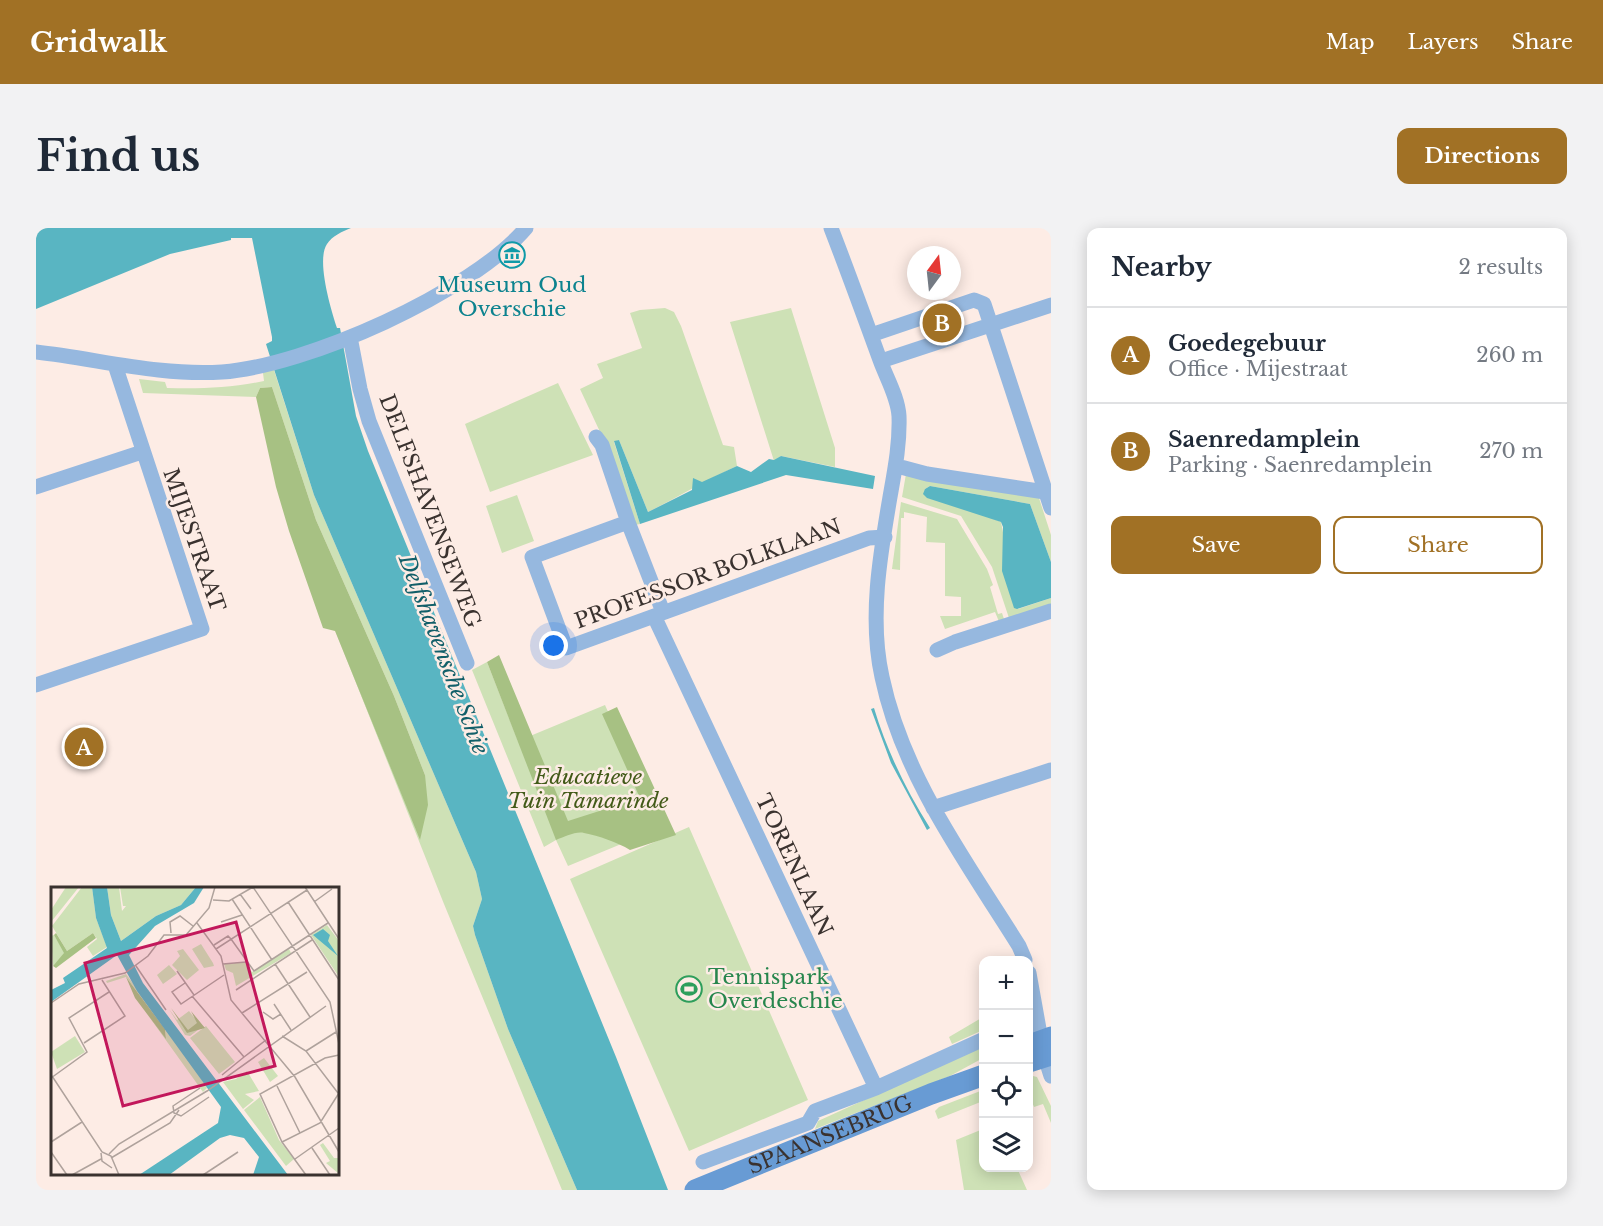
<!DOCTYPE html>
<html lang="en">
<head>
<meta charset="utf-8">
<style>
	:root { --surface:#fff; --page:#f2f2f3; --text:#1f2937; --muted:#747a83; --line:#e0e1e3; --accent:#a17125 }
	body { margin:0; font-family:"Libre Baskerville",serif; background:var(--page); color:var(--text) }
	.controls { position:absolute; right:18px; bottom:18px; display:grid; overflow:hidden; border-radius:12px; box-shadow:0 3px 15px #0003 }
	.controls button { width:54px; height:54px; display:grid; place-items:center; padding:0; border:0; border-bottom:2px solid var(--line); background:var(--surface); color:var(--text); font:30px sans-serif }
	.compass { position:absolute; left:871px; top:18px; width:54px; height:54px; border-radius:50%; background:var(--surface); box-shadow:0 3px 15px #0003; rotate:15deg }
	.you { position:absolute; left:518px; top:418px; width:21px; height:21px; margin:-15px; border:4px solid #fff; border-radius:50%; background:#1a73e8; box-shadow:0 0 0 9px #1a73e833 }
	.badge { display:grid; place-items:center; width:39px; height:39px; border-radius:50%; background:var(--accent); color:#fff; font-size:20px; font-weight:700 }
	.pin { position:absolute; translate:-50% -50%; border:3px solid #fff; box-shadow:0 2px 6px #0006 }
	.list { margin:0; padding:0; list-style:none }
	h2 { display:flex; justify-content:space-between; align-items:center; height:78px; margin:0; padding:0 24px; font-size:26px }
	h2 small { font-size:20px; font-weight:400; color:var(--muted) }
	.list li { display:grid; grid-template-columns:39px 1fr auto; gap:18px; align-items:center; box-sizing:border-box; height:96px; padding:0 24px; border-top:2px solid var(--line) }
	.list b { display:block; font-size:22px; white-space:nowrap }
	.list p { margin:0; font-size:20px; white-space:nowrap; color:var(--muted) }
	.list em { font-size:20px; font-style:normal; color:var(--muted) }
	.actions { display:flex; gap:12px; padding:18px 24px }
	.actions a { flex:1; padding:14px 0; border:2px solid var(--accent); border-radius:12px; text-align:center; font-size:21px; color:var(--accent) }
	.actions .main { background:var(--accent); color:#fff }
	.icon { flex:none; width:33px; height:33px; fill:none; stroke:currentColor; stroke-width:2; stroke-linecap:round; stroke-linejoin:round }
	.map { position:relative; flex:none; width:1015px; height:962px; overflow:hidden; border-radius:12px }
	header { display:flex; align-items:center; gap:36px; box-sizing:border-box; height:84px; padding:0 30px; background:var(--accent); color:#fff }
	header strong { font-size:28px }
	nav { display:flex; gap:33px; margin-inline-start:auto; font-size:21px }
	.intro { display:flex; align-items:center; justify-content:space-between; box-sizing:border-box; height:144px; padding:0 36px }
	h1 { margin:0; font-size:42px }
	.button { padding:15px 27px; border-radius:12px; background:var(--accent); color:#fff; font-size:21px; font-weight:700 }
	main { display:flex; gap:36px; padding:0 36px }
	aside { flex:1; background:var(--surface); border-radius:12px; box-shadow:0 3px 15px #0003 }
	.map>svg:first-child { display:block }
</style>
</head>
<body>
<header>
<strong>Gridwalk</strong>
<nav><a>Map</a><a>Layers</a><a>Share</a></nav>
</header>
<div class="intro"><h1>Find us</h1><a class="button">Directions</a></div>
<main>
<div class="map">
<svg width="1015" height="962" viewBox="0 0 1015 962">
	<rect width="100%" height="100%" fill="#fdece5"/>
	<path fill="#cee1b6" d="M 629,80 L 638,84 L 645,98 L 687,217 L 698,219 L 701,238 C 670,252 642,269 612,284 L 583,212 L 578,214 L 604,296 L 599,297 L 572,221 L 544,161 L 567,150 L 561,136 L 606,120 L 594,85 L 604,82 Z
		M 755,80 L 799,220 L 799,239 L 745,228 L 738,233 L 694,94 Z
		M 237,139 L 278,267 L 440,644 L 446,671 L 437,698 L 439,707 L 472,801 L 541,962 L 526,962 L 408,676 L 299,402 L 384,611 L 389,547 L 358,468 L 280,292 L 236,159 L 224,160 L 220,169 L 107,165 L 103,151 L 129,154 L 131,160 C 164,161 195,160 228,153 L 227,145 Z
		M 522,155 L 557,227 L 454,264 L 429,196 Z
		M 870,246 L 1002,267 L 1015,307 L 1015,334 L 994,276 L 894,258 L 889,261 L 965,294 L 982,381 L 1015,370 L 1015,380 L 974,393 L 956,339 L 925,288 L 866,269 Z
		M 481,267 L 498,313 L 466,325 L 450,278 Z
		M 865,274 L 921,291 L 951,341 L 957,357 L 954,359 L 962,386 L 966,385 L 969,394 L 964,396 L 959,384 L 909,401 L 904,388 L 925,388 L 925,369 L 909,368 L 909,315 L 890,314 L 891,289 L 868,284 L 868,290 L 865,290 L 864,342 L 856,341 Z
		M 451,434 L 482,513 L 569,477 L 624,600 L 532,638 L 520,612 L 508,619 L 436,442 Z
		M 653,599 L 772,872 L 653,923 L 534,651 Z
		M 947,789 L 947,802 L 916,816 L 913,809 Z
		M 947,818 L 947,830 L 914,848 L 779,901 L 782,893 Z
		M 993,847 L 1001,849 L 1015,878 L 1015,895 L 1007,876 L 998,879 L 993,866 Z
		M 947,862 L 947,873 L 902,891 L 899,883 L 903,879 Z
		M 947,901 L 948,940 L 981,940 L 991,962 L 928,962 L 920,912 Z"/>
	<path fill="#a7c183" d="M 236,159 L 280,292 L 358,468 L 389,547 L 392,577 L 384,612 L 299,403 L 287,400 L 253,303 L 240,259 L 220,169 L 224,160 Z
		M 463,427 L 532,593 L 604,570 L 566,486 L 581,479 L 640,607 L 594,622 C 581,614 563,608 548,605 C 540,603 528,609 520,612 L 451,434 Z"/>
	<path fill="#59b5c2" d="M 0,0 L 315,0 C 307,3 296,8 291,16 C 280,32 295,82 301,100 L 304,100 L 320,188 L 332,223 L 580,829 L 632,962 L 541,962 L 472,801 L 439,707 L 437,698 L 446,671 L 440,644 L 278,267 L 230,116 L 236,113 L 236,109 L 216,10 L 195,10 L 195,12 L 134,26 L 0,81 Z
		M 583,212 L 612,284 L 656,262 L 657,250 L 666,254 L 701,238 L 715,244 L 733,231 L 738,232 L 745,228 L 839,248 L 837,261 L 750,247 L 604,296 L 578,213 Z
		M 894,258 L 994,276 L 1015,334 L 1015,370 L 981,381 L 978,380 L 966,343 L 967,299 L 965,294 L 891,270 L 887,266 L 889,261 Z
		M 838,480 C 851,523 870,562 894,600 L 891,602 L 855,535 L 835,481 Z"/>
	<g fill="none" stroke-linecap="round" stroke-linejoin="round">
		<path stroke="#96b8df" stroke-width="15" d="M 795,0 C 812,44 828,88 844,132 C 850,149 862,169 863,188 C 864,215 859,241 854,269 C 844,327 833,391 846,449 C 867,549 930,633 983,718 L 989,732
			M 835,107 L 938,72 L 948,76 L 1015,280
			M 314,109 L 324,161 L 333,193 L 431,435
			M 0,124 C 62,131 123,148 186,144 C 270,138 435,65 490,0
			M 845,133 L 1015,77
			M 560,209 L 566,217 L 592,294 L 627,384
			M 861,238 L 891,246 L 1009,264
			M 0,259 L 106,224
			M 592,294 L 496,329 L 530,420 L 833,310 L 849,309
			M 618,388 L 840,860 L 779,883 L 772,895 L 667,934
			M 901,422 L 919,414 L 1015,383
			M 0,457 L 166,401 L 79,137
			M 897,580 L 1015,542
			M 993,745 L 1005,812
			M 1009,829 L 1015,848
			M 840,860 L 948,811"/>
		<g stroke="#689bd4" stroke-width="21">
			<path d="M 993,817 L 1015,809"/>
			<path d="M 993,834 L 1015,827"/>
			<path id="s1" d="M 659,962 L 895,866 L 948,847"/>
		</g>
	</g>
	<defs>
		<g id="museum-ring" transform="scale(1.35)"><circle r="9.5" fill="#fdece5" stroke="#0f9aa8" stroke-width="1.5"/><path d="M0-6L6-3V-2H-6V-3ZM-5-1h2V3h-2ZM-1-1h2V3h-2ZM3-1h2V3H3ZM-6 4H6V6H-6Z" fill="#0f9aa8"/></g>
		<g id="stadium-ring" transform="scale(1.35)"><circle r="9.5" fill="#fdece5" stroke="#2e9e5b" stroke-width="1.5"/><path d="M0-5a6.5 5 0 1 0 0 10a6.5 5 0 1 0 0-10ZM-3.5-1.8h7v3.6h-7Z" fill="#2e9e5b"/></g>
	</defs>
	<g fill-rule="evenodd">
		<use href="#museum-ring" x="476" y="27"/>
		<use href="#stadium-ring" x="653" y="761"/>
	</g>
	<g text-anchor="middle" stroke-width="5" stroke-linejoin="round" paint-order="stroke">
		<g font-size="21" fill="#0d838f" stroke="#fdece5">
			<text x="476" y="64">Museum Oud<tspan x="476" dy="24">Overschie</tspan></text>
		</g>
		<g font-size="21" fill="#3a322f" stroke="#fdece5">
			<text transform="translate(394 283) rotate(69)" y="7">DELFSHAVENSEWEG</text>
			<text transform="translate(158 312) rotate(71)" y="7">MIJESTRAAT</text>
			<text transform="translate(672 346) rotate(-20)" y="7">PROFESSOR BOLKLAAN</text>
			<text transform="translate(758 637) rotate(65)" y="7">TORENLAAN</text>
			<text dy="7" stroke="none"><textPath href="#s1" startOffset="146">SPAANSEBRUG</textPath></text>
		</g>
		<g font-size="21" font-style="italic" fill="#425a18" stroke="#fdece5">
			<text x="552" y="556">Educatieve<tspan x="552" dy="24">Tuin Tamarinde</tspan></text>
		</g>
		<g font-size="21" fill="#27864d" stroke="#fdece5" text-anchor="start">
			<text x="672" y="756">Tennispark<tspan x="672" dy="24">Overdeschie</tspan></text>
		</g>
		<g font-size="22" font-style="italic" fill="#125f69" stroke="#fdece5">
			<text transform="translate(408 426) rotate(69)" y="8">Delfshavensche Schie</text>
		</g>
	</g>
	<g transform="translate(15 659)">
		<rect width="288" height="288" fill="#fdece5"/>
		<path d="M 15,0 L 28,0 L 0,35 L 0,23 ZM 31,0 L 41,0 L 45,31 L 56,60 L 42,69 L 36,60 L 46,52 L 42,46 L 16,64 L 1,39 ZM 56,0 L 68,0 L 71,24 L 75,19 L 72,19 L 69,0 L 145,0 L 130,18 L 105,29 L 70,54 L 60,28 ZM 276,38 L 288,54 L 288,90 L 260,48 ZM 3,48 L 14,66 L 2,79 L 0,49 ZM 150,57 L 162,76 L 163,79 L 153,81 L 141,62 ZM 132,62 L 148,83 L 136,93 L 121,78 L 129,69 L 126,64 ZM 238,62 L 240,66 L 185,99 L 182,86 L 175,83 L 173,77 L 194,75 L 201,85 ZM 118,78 L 126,87 L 112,97 L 106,88 ZM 75,87 L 125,154 L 156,201 L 152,205 L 94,124 L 115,151 L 114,142 L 75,90 L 56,96 L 55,94 ZM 118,122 L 126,133 L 138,124 L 151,140 L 139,149 L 134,148 ZM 155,139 L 184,175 L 168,187 L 139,151 ZM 24,149 L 34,165 L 6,182 L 0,165 ZM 213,171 L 227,189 L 219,195 L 207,175 ZM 196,184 L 208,204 L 194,207 L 203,213 L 192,222 L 172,195 L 185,192 ZM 209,210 L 228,253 L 243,272 L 235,279 L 193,223 ZM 272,256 L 283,271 L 288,271 L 288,287 L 275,276 L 279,274 L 269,258 Z" fill="#cee1b6"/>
		<path d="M 5,46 L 16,64 L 42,46 L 45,51 L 5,81 L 2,79 L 13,66 L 3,48 ZM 75,90 L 114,142 L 115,152 L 84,111 ZM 120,121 L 137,143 L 146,136 L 140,124 L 154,141 L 136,146 Z" fill="#a7c183"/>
		<path d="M 41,0 L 56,0 L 60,28 L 70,54 L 105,29 L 130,18 L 145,0 L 153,0 L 143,16 L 104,39 L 78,68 L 92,96 L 237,288 L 202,288 L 208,270 L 193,251 L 179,248 L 169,251 L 118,288 L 88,288 L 167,236 L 170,220 L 86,104 L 66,68 L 0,115 L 0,103 L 14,96 L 12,91 L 56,61 L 45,31 ZM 272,42 L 279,48 L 277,54 L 287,69 L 262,48 Z" fill="#59b5c2"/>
		<path fill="none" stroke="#afa29c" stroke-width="1.5" d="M 202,0 L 279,115 L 288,157M 254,0 L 288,52M 189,7 L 200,22M 181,12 L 221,73M 162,13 L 178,14 L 202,0M 237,15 L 288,93M 263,15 L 281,2M 170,35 L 191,28M 146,36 L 170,69 L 180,113 L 244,190 L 288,265M 120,46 L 119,35 L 129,29 L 142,39M 180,52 L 203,84 L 277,36M 163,58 L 177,49 L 180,52M 165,62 L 256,3M 172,77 L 195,75M 224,77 L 259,130M 85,79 L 115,123M 126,84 L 143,108M 134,96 L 121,105 L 130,117 L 173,88M 185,103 L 261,53M 141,109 L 193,170 L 171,188M 0,116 L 28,97 L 74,86 L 97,69 L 113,48 L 135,48 L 158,21 L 164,0M 223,117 L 240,143M 212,125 L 222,132 L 230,127M 191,126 L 256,85M 231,149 L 255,164 L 287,206M 33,156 L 74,129 L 51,93M 255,164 L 285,145M 193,170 L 215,153M 1,189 L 51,265 L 60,269 L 68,288M 0,191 L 36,165 L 18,131 L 58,105M 226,199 L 249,246M 149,201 L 122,219 L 123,226 L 130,229 L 158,210M 0,255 L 31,235M 231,255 L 269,236 L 288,206M 261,261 L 279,288M 0,265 L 16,288M 50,266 L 51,274 L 61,281M 58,267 L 68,257 L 156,204 L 275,119M 60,271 L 119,236 L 128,223M 244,272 L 288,241M 21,288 L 50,272M 152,288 L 187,265M 255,288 L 231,255 L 209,207 L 274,171 L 288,168"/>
		<path fill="#c2185b" fill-opacity="0.15" stroke="#c2185b" stroke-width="3" d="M 185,35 L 224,179 L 72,219 L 34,76 Z"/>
		<rect width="288" height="288" fill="none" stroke="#3a322f" stroke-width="3"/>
	</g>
</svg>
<div class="controls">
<button>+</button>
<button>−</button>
<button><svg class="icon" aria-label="locate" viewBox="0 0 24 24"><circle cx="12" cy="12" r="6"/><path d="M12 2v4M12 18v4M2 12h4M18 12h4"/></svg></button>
<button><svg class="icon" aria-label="layers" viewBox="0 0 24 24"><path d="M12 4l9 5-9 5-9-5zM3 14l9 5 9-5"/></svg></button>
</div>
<svg class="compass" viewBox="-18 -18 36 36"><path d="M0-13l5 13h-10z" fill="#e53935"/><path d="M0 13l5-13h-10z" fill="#747a83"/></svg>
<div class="you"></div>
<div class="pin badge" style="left:48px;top:519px">A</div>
<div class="pin badge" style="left:906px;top:95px">B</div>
</div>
<aside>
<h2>Nearby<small>2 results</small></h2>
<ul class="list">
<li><span class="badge">A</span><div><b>Goedegebuur</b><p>Office · Mijestraat</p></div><em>260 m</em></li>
<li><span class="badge">B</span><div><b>Saenredamplein</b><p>Parking · Saenredamplein</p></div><em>270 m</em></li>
</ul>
<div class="actions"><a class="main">Save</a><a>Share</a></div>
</aside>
</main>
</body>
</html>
